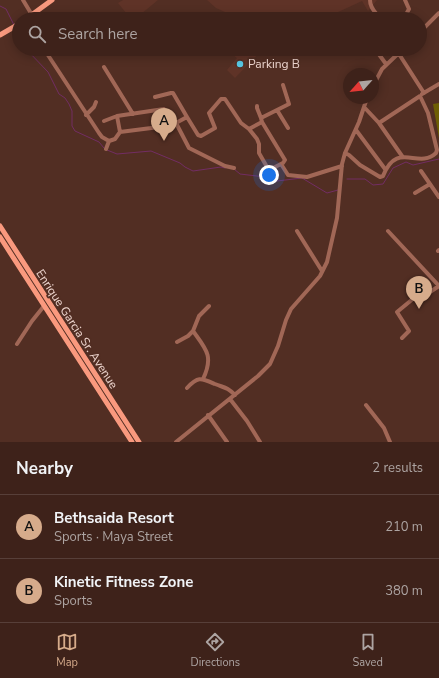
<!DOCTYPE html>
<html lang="en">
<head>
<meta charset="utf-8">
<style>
	:root { --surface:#3e221a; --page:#452a23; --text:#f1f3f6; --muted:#ada4a2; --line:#573f39; --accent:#d6ab8b }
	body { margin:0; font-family:"Nunito Sans",sans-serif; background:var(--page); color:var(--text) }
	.compass { position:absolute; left:343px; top:68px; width:36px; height:36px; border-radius:50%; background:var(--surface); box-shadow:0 2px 10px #0003; rotate:243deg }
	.you { position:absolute; left:269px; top:175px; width:14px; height:14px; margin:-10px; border:3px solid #fff; border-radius:50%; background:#1a73e8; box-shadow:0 0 0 6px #1a73e833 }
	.badge { display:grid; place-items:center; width:26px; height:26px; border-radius:50%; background:var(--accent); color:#111; font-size:13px; font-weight:700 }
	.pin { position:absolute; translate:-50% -33px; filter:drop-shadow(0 1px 2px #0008) }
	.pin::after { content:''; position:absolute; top:21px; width:14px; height:12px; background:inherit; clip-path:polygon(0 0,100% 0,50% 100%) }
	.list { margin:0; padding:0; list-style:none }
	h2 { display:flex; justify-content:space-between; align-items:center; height:52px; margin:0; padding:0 16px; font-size:17px }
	h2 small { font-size:13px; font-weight:400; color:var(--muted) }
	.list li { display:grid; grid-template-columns:26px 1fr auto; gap:12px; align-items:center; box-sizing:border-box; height:64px; padding:0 16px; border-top:1px solid var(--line) }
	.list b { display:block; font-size:15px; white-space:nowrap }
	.list p { margin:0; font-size:13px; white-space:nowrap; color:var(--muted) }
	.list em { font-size:13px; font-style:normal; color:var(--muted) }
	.icon { flex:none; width:22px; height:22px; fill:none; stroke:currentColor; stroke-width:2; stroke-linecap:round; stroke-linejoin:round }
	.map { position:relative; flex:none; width:439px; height:442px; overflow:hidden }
	.search { position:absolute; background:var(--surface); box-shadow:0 2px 10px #0003; left:12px; right:12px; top:12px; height:44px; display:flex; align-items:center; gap:10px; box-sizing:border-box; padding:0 14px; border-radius:22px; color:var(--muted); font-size:15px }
	.sheet { height:180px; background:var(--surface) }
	nav { display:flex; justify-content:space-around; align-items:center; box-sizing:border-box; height:56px; border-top:1px solid var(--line); background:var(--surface); font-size:11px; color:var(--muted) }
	nav a { display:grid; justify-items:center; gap:2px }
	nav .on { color:var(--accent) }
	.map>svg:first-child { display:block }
</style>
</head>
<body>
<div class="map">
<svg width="439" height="442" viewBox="0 0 439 442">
	<rect width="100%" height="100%" fill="#522e23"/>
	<path fill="#5f3327" d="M 123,0 L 158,0 L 135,19 L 131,19 L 118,3 Z
		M 207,0 L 377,0 L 368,11 L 362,1 L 323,19 L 227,19 L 225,12 L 216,8 Z
		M 222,49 L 263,49 L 235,78 L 227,70 L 237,58 L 229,52 L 224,53 Z"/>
	<path fill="#6e5e04" d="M 439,103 L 439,138 L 433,104 Z"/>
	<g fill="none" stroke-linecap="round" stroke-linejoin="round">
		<path stroke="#722d63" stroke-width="1" d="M 0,6 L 6,9 L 14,25
			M 15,28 L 19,39
			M 26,49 L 48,72 L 59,94 L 65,98 L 69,104 L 72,111 L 72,126 L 75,131 L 99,142 L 104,148
			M 107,150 L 117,154 L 151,151 L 180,163 L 185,167 L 193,171 L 221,167 L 225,168
			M 234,169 L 240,174 L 265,177 L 277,181 L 302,178 L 327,193 L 338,190
			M 347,179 L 365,179 L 373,185 L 383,184 L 393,168 L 406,162 L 413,165 L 439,159"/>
		<path stroke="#a16756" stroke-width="4" d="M 23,0 L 32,15
			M 370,0 C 370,9 376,12 380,19
			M 404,18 L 409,9 L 405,0
			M 420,32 L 439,13
			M 44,49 L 99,133 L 102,137 L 109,141 L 115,139 L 120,132
			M 375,49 L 386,64
			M 399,54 L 424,93
			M 104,67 L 133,114
			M 373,86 L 382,69 L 403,49
			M 422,94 L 439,84
			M 155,97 L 171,93 L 173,93 L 187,117
			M 257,106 L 257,108 L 261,118
			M 364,107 L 379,123 L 402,156
			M 277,110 L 288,128
			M 86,115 L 94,107 L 96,102
			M 117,116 L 120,132
			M 104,121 L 117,116 L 164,109 L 174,124
			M 176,123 L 189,148 L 225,166 L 234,168
			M 249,129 L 262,122
			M 356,130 L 385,169
			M 120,132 L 167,126 L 174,124 L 187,117 L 198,135 L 201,136 L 215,128 L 209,113 L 221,99 L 225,99 L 241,123 L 249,129 L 257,139 L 259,144 L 259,153 L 267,167 L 273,168 L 283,163 L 285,160 L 262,122 L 261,118 L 289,104 L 283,85
			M 106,149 L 109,141
			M 345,153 L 349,155 L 360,165 L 380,177 L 383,176 C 397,140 418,170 436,153 L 437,150 L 428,113 L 420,96 L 379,123
			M 281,164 L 288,175 L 307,177 L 342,166
			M 421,171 L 439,197
			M 415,193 L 430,184
			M 297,231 L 322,271
			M 388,231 L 439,286
			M 438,251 L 439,250
			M 193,331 L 199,316 L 209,306
			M 402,338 L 409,331 L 397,312 L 414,298 L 421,298 L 439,286
			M 177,342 L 188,336 L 193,331 C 206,349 214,356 203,379
			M 17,344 L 32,321 L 44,306
			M 187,388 C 198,376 201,378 215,384 C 225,388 227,387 235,395
			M 230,399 L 247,421 L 260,442
			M 366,405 L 384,428 L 390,442
			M 208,415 L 227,442
			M 176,442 L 258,376 L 270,364 L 278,346 L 286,320 L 291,309 L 320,276 L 327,262 L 337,218 L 342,164 L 345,153 L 359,122 L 367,98"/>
		<path stroke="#f9997e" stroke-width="5" d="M 26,19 L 52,0
			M 0,35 L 19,24
			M 0,226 L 139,442
			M 0,237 L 132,442"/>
	</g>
	<circle fill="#58c8e4" stroke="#522e23" stroke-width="1.5" cx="240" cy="64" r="4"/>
	<g text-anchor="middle" stroke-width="3.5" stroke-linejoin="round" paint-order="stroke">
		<g font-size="12" fill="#eed6cf" stroke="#522e23" text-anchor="start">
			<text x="248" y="68">Parking B</text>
		</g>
		<g font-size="12" fill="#eed6cf" stroke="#522e23">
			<text transform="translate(77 329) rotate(57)" y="4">Enrique Garcia Sr. Avenue</text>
		</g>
	</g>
</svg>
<svg class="compass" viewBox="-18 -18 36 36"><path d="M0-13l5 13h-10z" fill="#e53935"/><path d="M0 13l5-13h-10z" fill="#ada4a2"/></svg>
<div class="you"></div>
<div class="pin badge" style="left:164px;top:141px">A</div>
<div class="pin badge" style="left:419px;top:309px">B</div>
<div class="search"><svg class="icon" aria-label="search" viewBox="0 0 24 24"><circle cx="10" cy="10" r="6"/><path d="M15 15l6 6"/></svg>Search here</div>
</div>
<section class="sheet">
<h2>Nearby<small>2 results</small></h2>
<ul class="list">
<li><span class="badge">A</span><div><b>Bethsaida Resort</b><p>Sports · Maya Street</p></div><em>210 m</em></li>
<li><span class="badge">B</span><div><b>Kinetic Fitness Zone</b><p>Sports</p></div><em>380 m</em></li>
</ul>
</section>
<nav>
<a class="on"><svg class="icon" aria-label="map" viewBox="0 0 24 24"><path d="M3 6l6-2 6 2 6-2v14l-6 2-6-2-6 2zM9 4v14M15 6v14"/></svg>Map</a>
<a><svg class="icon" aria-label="directions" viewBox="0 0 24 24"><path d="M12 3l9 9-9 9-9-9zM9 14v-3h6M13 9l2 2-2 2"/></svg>Directions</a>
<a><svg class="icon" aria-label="saved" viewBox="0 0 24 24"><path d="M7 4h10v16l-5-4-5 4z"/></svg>Saved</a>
</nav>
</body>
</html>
